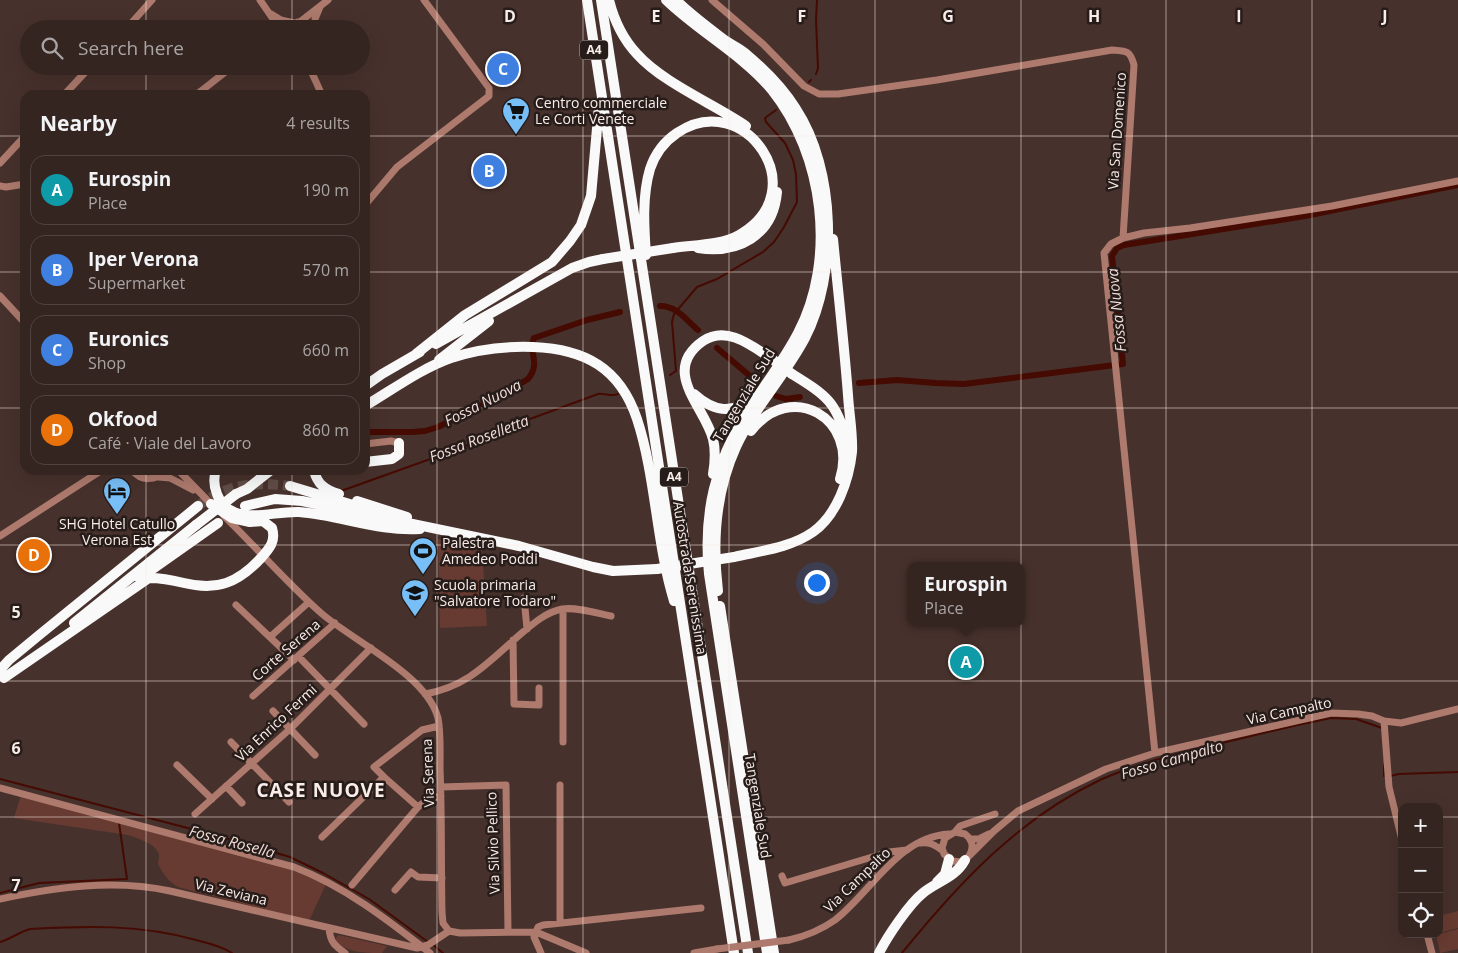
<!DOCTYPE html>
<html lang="en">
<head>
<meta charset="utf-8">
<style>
	:root { --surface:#352521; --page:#3d2d2a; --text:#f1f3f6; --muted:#aaa5a5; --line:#4f423f; --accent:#78bff7 }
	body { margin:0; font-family:"Open Sans",sans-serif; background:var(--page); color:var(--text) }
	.controls { position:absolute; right:15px; bottom:15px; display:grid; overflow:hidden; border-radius:10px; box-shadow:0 5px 20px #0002 }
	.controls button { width:45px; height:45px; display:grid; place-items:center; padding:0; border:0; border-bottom:1px solid var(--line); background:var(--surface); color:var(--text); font:25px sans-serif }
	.you { position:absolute; left:816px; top:582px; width:18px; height:18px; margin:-12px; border:4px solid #fff; border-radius:50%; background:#1a73e8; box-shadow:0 0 0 8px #1a73e833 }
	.badge { display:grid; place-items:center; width:32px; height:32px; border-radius:50%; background:var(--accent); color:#fff; font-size:16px; font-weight:700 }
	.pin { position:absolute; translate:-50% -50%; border:2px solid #fff; box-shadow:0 1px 5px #0006 }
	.popup { position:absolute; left:907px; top:562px; width:118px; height:65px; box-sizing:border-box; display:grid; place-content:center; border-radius:10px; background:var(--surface); filter:drop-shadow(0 1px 4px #0005); font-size:16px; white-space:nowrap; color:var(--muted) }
	.popup b { font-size:19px; color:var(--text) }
	.popup::after { content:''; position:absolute; left:50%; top:100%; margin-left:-10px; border:10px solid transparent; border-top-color:var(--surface) }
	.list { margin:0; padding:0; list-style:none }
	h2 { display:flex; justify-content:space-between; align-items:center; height:65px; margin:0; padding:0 20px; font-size:21px }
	h2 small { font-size:16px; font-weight:400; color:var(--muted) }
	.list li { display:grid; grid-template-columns:32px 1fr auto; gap:15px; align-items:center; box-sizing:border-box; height:70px; margin:0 10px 10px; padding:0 10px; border:1px solid var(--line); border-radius:15px }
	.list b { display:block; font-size:19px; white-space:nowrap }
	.list p { margin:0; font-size:16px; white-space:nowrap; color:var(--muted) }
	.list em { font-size:16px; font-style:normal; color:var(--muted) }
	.icon { flex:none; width:28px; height:28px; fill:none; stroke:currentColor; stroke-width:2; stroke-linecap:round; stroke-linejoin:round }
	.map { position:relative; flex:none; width:1458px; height:953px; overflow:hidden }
	.search { position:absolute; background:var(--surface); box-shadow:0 5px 20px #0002; left:20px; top:20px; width:350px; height:55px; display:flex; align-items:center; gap:12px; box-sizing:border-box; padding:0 18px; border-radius:28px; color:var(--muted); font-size:19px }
	.panel { position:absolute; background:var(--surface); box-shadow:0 5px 20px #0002; left:20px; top:90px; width:350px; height:385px; border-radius:15px }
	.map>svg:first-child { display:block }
</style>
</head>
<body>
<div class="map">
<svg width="1458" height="953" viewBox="0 0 1458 953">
	<rect width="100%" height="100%" fill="#47312c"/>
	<path fill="#673b31" d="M 438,539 L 482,547 L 487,626 L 440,628 Z
		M 21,795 L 296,870 L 326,884 L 309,921 L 178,887 C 169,882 163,874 158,864 C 158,862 159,859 159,856 C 159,845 137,838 128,835 L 14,818 Z
		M 1458,911 L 1458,928 L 1439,933 L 1439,916 Z
		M 1458,929 L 1458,949 L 1440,953 L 1436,935 Z
		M 338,935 L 343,936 L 387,946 L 382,953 C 365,953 346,953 335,940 Z"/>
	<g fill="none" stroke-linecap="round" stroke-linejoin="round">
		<path stroke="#450a01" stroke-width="2" d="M 816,74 L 818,68 L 816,20 L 817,0
			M 809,82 L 811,80
			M 670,375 L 676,371 L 672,322 L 674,314 L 697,287 L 717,279 L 763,252 L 774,242 L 784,227 L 797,202 L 796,174 L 793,160 L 785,143 L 766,122 L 765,118 L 776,110
			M 341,491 L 461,448 L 508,427 L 598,394 C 605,393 611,397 618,394
			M 1384,765 L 1384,776 L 1385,776
			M 1390,776 L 1399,774 L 1458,772
			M 0,779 L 222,837 L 290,857 L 323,873 L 369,899 L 428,942
			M 0,893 L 39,883 L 127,879 L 119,823
			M 0,942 C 11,939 19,932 30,929 C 88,926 139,924 196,940 C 208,943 221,946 232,953
			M 432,944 L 443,953
			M 902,953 C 958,884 1018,819 1100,780 C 1136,764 1175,754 1213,745 C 1252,736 1291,726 1331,718 L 1356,719 L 1382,728"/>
		<path stroke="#450a01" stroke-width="6" d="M 660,306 C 677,306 686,320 698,330
			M 717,348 L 757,382
			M 859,383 L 897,380 L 936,383 L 964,384 L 1123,364 L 1112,256 L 1117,248 L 1124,245 L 1305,216 L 1458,185
			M 776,396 L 786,399 L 800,397
			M 365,432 L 412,432 L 425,431 L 438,427 L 491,401 L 528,379 C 542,362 527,351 534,338 L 587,320 L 620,312"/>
		<path stroke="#624d48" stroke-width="10" stroke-dasharray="10 5" stroke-linecap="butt" d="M 198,506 C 229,483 253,482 290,486"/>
		<path stroke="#ad7a6d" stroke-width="7" d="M 260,0 L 280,29
			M 712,0 L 763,44 L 804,86 L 819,94 L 838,94 L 937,80 L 1112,50 C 1126,51 1130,50 1134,65 L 1123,238
			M 271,14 L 281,20 L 294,23
			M 301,21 L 328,0
			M 126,29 L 152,0
			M 288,29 C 296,19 307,19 315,29
			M 316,29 L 315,19 L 320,7
			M 306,66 L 312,73 L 322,95
			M 64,95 L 91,66
			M 196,95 L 233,66
			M 0,163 L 25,136
			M 0,186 L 6,187 L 25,184
			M 365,205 L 397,167 L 489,96 L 489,88 L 424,0
			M 0,296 L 25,323
			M 365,444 L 391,441 L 399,443
			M 132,470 C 141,482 156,481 165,470
			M 178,470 L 214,507
			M 158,477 L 170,478 L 193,490
			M 224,516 C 257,548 287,583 321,613 C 353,641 427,675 438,718 C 441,734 440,752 440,768 C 442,816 441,864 442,912 L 443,923 L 449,931 L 460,933 L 536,932 L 586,953
			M 0,536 L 102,470
			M 524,598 L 527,629
			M 236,605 L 294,660
			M 563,609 L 563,742
			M 270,637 L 309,602
			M 513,640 L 514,704 L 539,705 L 539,688
			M 298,656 L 364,724
			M 425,694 C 470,686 490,660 523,632 C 535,622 547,612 562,609 C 578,607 596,613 611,616
			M 253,696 L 335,623
			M 273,711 L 315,755
			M 1384,721 L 1389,787 L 1402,840
			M 231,742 L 289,802
			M 1155,753 L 1104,253 L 1111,244 L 1123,238 L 1144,233 L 1190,228 L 1332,206 L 1458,181
			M 177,765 L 212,799
			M 384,777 L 374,767 L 422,730 L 439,726
			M 560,785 L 560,923
			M 226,786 L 242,803
			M 441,787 L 506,785 L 508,932
			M 0,788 L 294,867 C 344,886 388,920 430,953
			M 195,814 L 290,729 L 371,648
			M 955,832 L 960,826 L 995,814
			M 322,837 L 384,777 L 418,807
			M 970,839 L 979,839 L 989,834
			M 921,843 C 930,842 935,845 943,851
			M 969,856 C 974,848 973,840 965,834 L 955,832 L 945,838 L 942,848 L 944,854 L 952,861 L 961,862 L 967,858 L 994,831 L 1018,811 L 1106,769 L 1155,753 L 1331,713 L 1358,714 L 1372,716 L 1384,721 L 1401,723 L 1458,709
			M 782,876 L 785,883 L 889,852 L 907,850
			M 352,885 L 418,807 L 428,799 L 441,796
			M 395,890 L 411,872 L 418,877 L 442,878
			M 0,899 C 56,887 114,879 170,891 L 417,948 L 428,945 L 449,931
			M 329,928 C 330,942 335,946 345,953
			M 536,932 L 538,927 L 543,925 L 701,908
			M 536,932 L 534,937 L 541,953
			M 1427,934 L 1432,953
			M 789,940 C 806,936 821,930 835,920 C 872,891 898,837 949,834
			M 694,953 L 717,949"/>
		<path stroke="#f9f9f9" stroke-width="10" d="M 587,0 L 734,953
			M 601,0 L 748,953
			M 609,0 C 614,20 623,39 637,54 C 663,83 714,104 746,126
			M 666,0 C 699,32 743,55 772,90 C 824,155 837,259 798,333 C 784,360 764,386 747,412 C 715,463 703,514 709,574 L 767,953
			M 676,0 C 691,15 709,28 726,41 C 732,45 739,48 745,53 C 764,69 783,88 796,109 C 836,170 838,274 805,338 C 785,376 754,408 736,447 C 715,493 712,541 718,591
			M 698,248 C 738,254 773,236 777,192
			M 646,255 C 644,227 642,196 650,169 C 655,154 665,141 677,133 C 744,87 817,191 739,235 C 722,245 692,245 673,248
			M 436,344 L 572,268 L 589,262 L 603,259
			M 416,354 L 465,315 L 552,262 L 570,241 L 581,225 L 591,196 L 599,106
			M 439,360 L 489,321
			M 792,374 C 826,395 837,402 847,442
			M 365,386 L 382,374 L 420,352
			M 694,394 C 714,412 733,415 753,397
			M 365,406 C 392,390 422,368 451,358 C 478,349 505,346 533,347 C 585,349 620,368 637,419 C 656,477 656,542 674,601
			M 751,431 C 791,379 859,419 840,479
			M 365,462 L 392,459 L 399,454 L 399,443
			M 216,470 C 211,485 218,506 234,512 C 253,520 278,511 299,512 C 340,515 379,532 420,529
			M 314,470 C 317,484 325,490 339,494
			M 713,474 C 715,462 716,451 713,439 C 705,407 660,371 703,341 C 727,325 752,346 772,359
			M 290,486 L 363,508
			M 236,494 L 247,489 L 271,470
			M 357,501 L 407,517
			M 245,506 L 275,499 L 302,501 L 519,546 L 593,567 L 613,571 L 657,569
			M 734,557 C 760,551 790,548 813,532 C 837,515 849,480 852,452 C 853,434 849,413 848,395 C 844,343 838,291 833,239
			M 140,578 L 218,523
			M 720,606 L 774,953
			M 74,623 L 196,525
			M 0,670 L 9,660 L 38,636 L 198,506
			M 4,678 L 149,578 C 162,578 172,580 184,583 C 217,591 238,583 261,558 C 270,548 276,541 272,528 L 263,521 L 250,522 L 232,518 L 211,504
			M 937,882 L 945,874 L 949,859
			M 879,953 C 887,937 909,904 923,893 C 938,881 955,878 965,860"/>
		<path stroke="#ad7a6d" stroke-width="7" d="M 717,949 L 789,940"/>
		<path stroke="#f9f9f9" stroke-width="10" d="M 603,259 L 673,248
			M 772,359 L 792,374
			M 196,525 L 236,494
			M 657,569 L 734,557"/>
	</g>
	<path fill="none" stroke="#faece8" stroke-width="1" stroke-opacity="0.55" d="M 146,0 L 146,29M 292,0 L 292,29M 437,0 L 437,953M 583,0 L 583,953M 729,0 L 729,953M 875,0 L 875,953M 1021,0 L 1021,953M 1166,0 L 1166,953M 1312,0 L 1312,953M 146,66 L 146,95M 292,66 L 292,95M 0,136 L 25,136M 365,136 L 1458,136M 0,272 L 25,272M 365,272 L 1458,272M 0,408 L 25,408M 365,408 L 1458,408M 146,470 L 146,953M 292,470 L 292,953M 0,545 L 1458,545M 0,681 L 1458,681M 0,817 L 1402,817M 1439,817 L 1458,817"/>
	<defs>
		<g id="supermarket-pin" transform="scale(1.4375)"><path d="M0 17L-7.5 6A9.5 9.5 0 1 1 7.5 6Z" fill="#78bff7" stroke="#261c19"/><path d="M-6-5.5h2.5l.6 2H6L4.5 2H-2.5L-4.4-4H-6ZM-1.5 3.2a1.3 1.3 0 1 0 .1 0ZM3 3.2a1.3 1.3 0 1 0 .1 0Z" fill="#111"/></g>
		<g id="hotel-pin" transform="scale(1.4375)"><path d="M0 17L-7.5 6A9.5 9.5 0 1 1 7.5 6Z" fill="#78bff7" stroke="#261c19"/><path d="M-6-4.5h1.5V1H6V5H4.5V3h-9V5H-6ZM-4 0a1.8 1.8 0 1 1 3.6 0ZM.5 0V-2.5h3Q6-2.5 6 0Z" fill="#111"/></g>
		<g id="stadium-pin" transform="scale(1.4375)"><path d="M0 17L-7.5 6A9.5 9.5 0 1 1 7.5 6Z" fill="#78bff7" stroke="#261c19"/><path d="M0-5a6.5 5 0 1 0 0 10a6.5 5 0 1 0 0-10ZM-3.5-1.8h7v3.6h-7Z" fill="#111"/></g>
		<g id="school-pin" transform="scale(1.4375)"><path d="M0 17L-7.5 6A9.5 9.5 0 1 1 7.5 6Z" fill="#78bff7" stroke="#261c19"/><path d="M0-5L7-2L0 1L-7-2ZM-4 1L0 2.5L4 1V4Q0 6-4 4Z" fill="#111"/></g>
	</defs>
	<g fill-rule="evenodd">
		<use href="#supermarket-pin" x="516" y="111"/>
		<use href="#hotel-pin" x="117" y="491"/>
		<use href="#stadium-pin" x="423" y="551"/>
		<use href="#school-pin" x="415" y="593"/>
	</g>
	<g text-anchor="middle" stroke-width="5" stroke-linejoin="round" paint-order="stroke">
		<g fill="#261c19" stroke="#baaeaa" stroke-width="1">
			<rect x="580" y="40.5" width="28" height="19" rx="4"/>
			<rect x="660" y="467.5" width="28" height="19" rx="4"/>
		</g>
		<g font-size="12" font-weight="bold" fill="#faece8">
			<text x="594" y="54">A4</text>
			<text x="674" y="481">A4</text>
		</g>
		<g font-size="14" fill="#faece8" stroke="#261c19" text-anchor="start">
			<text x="535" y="108">Centro commerciale<tspan x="535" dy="16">Le Corti Venete</tspan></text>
			<text x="117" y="529" text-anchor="middle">SHG Hotel Catullo<tspan x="117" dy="16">Verona Est</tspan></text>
			<text x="442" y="548">Palestra<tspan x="442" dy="16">Amedeo Poddi</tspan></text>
			<text x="434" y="590">Scuola primaria<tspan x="434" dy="16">"Salvatore Todaro"</tspan></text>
		</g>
		<g font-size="14" fill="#faece8" stroke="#261c19">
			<text transform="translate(1117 131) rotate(-86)" y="5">Via San Domenico</text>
			<text transform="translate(744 395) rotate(-59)" y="5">Tangenziale Sud</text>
			<text transform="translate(690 578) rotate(81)" y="5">Autostrada Serenissima</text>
			<text transform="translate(286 650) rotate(-41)" y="5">Corte Serena</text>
			<text transform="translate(1289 711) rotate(-12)" y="5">Via Campalto</text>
			<text transform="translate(276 723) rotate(-43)" y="5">Via Enrico Fermi</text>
			<text transform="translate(428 773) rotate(-92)" y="5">Via Serena</text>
			<text transform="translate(758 806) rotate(81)" y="5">Tangenziale Sud</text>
			<text transform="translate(493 843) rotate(-92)" y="5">Via Silvio Pellico</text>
			<text transform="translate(857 880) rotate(-44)" y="5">Via Campalto</text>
			<text transform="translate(231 892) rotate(13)" y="5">Via Zeviana</text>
		</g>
		<g font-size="15" font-style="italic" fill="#f1dcd7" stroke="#261c19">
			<text transform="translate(1117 310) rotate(-96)" y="5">Fossa Nuova</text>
			<text transform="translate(483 403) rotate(-27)" y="5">Fossa Nuova</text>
			<text transform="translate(479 439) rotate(-21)" y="5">Fossa Roselletta</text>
			<text transform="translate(1172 760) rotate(-16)" y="5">Fosso Campalto</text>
			<text transform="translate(232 842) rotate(15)" y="5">Fossa Rosella</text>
		</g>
		<g font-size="19" font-weight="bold" letter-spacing="1" fill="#faece8" stroke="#261c19">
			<text x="321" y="797">CASE NUOVE</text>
		</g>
	</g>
	<g font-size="16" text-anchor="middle" font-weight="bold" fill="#faece8" stroke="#261c19" stroke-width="5" stroke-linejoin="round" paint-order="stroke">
		<text x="510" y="22">D</text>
		<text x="656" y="22">E</text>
		<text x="802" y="22">F</text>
		<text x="948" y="22">G</text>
		<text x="1094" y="22">H</text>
		<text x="1239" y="22">I</text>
		<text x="1385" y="22">J</text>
		<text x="16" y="618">5</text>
		<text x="16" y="754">6</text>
		<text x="16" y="891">7</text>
	</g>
</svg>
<div class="controls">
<button>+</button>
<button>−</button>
<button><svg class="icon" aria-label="locate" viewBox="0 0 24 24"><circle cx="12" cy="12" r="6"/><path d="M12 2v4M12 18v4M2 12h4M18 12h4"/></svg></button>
</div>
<div class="you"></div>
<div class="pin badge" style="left:966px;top:662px;background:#0f9aa8">A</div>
<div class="popup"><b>Eurospin</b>Place</div>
<div class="pin badge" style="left:489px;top:171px;background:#3f7fe0">B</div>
<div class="pin badge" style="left:503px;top:69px;background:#3f7fe0">C</div>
<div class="pin badge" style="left:34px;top:555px;background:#e8710a">D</div>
<div class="search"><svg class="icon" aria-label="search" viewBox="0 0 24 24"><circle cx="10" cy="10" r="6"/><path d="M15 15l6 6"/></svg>Search here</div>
<section class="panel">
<h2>Nearby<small>4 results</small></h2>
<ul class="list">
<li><span class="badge" style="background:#0f9aa8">A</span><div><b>Eurospin</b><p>Place</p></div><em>190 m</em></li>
<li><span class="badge" style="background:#3f7fe0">B</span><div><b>Iper Verona</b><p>Supermarket</p></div><em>570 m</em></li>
<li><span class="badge" style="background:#3f7fe0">C</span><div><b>Euronics</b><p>Shop</p></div><em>660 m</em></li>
<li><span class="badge" style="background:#e8710a">D</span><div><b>Okfood</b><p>Café · Viale del Lavoro</p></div><em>860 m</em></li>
</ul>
</section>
</div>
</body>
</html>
